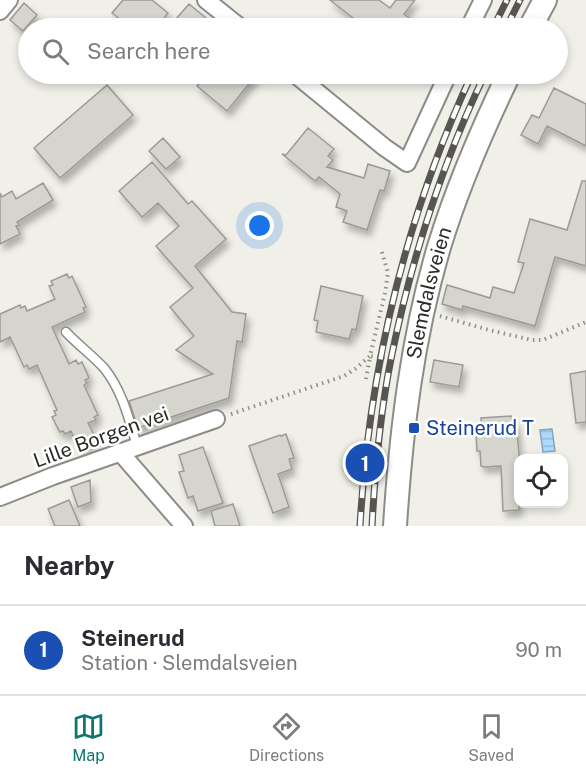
<!DOCTYPE html>
<html lang="en">
<head>
<meta charset="utf-8">
<style>
	:root { --surface:#fff; --page:#f2f2f3; --text:#2b2b33; --muted:#7c7c81; --line:#e1e1e2; --accent:#0f766e }
	body { margin:0; font-family:"Public Sans",sans-serif; background:var(--page); color:var(--text) }
	.controls { position:absolute; right:18px; bottom:18px; display:grid; overflow:hidden; border-radius:12px; box-shadow:0 3px 9px #0003 }
	.controls button { width:54px; height:54px; display:grid; place-items:center; padding:0; border:0; border-bottom:2px solid var(--line); background:var(--surface); color:var(--text); font:30px sans-serif }
	.you { position:absolute; left:260px; top:226px; width:21px; height:21px; margin:-15px; border:4px solid #fff; border-radius:50%; background:#1a73e8; box-shadow:0 0 0 9px #1a73e833 }
	.badge { display:grid; place-items:center; width:39px; height:39px; border-radius:50%; background:var(--accent); color:#fff; font-size:20px; font-weight:700 }
	.pin { position:absolute; translate:-50% -50%; border:3px solid #fff; box-shadow:0 2px 6px #0006 }
	.list { margin:0; padding:0; list-style:none }
	h2 { display:flex; justify-content:space-between; align-items:center; height:78px; margin:0; padding:0 24px; font-size:26px }
	h2 small { font-size:20px; font-weight:400; color:var(--muted) }
	.list li { display:grid; grid-template-columns:39px 1fr auto; gap:18px; align-items:center; box-sizing:border-box; height:90px; padding:0 24px; border-top:2px solid var(--line) }
	.list b { display:block; font-size:22px; white-space:nowrap }
	.list p { margin:0; font-size:20px; white-space:nowrap; color:var(--muted) }
	.list em { font-size:20px; font-style:normal; color:var(--muted) }
	.icon { flex:none; width:33px; height:33px; fill:none; stroke:currentColor; stroke-width:2; stroke-linecap:round; stroke-linejoin:round }
	.map { position:relative; flex:none; width:586px; height:526px; overflow:hidden }
	.search { position:absolute; background:var(--surface); box-shadow:0 3px 9px #0003; left:18px; right:18px; top:18px; height:66px; display:flex; align-items:center; gap:15px; box-sizing:border-box; padding:0 21px; border-radius:33px; color:var(--muted); font-size:22px }
	.sheet { height:168px; background:var(--surface) }
	nav { display:flex; justify-content:space-around; align-items:center; box-sizing:border-box; height:84px; border-top:2px solid var(--line); background:var(--surface); font-size:16px; color:var(--muted) }
	nav a { display:grid; justify-items:center; gap:3px }
	nav .on { color:var(--accent) }
	.map>svg:first-child { display:block }
</style>
</head>
<body>
<div class="map">
<svg width="586" height="526" viewBox="0 0 586 526">
	<defs>
		<pattern id="water-rules" width="6" height="5" patternUnits="userSpaceOnUse" patternTransform="scale(1.5)"><rect width="6" height="5" fill="#acd9fe"/><path d="M0 2.5h6" fill="none" stroke="#94bada"/></pattern>
		<filter id="shadow"><feDropShadow dx="3.5" dy="6" stdDeviation="3" flood-color="#0004"/></filter>
	</defs>
	<rect width="100%" height="100%" fill="#f0efe8"/>
	<path fill="url(#water-rules)" stroke="#85a4be" stroke-width="1.5" d="M 552,429 L 555,451 L 543,452 L 540,430 Z"/>
	<path fill="#d5d4cd" stroke="#9c9a94" stroke-width="1.5" filter="url(#shadow)" d="M 123,0 L 152,0 L 168,13 L 156,28 L 131,28 L 112,13 Z
		M 330,0 L 379,0 L 390,8 L 396,0 L 415,0 L 404,14 L 412,20 L 405,28 L 366,28 Z
		M 24,3 L 37,15 L 23,31 L 10,20 Z
		M 189,4 L 218,28 L 168,28 Z
		M 208,74 L 257,74 L 227,111 L 197,86 Z
		M 107,85 L 133,115 L 60,178 L 34,148 Z
		M 554,88 L 586,104 L 586,146 L 547,126 L 538,144 L 521,135 L 532,115 L 539,118 Z
		M 308,128 L 334,149 L 328,156 L 333,160 L 327,167 L 364,178 L 368,164 L 390,171 L 384,191 L 380,190 L 367,230 L 343,222 L 347,211 L 336,207 L 340,194 L 319,177 L 315,181 L 282,154 L 286,155 Z
		M 163,138 L 180,157 L 166,169 L 149,151 Z
		M 152,162 L 188,204 L 192,201 L 226,239 L 195,266 L 232,312 L 246,314 L 242,342 L 237,341 L 229,398 L 138,428 L 129,401 L 213,374 L 176,350 L 194,336 L 170,307 L 193,288 L 156,246 L 179,226 L 158,203 L 142,217 L 119,191 Z
		M 582,181 L 586,181 L 586,266 L 555,257 L 535,326 L 463,306 L 462,310 L 442,304 L 447,285 L 490,298 L 493,287 L 514,293 L 524,263 L 518,262 L 530,219 L 567,230 Z
		M 43,183 L 53,200 L 17,222 L 19,225 L 16,226 L 20,234 L 0,244 L 0,193 L 2,197 L 12,191 L 16,199 Z
		M 67,274 L 69,278 L 72,276 L 86,307 L 83,308 L 85,312 L 52,327 L 69,364 L 76,360 L 78,364 L 82,362 L 89,378 L 85,380 L 87,383 L 84,385 L 98,415 L 94,417 L 96,420 L 88,423 L 97,441 L 79,449 L 71,431 L 65,434 L 63,431 L 60,432 L 52,417 L 56,415 L 54,411 L 57,410 L 37,365 L 29,369 L 27,365 L 24,367 L 10,337 L 0,342 L 0,314 L 20,305 L 21,308 L 25,306 L 27,311 L 55,299 L 49,286 L 53,285 L 51,281 Z
		M 321,286 L 363,296 L 356,330 L 352,329 L 349,339 L 316,332 L 318,321 L 314,320 Z
		M 434,360 L 463,365 L 459,387 L 430,382 Z
		M 586,371 L 586,422 L 576,423 L 570,374 Z
		M 511,416 L 512,422 L 516,422 L 519,453 L 519,510 L 503,511 L 501,466 L 484,467 L 481,466 L 480,451 L 477,451 L 476,434 L 482,433 L 481,418 Z
		M 286,434 L 294,458 L 289,459 L 292,469 L 278,474 L 289,507 L 273,513 L 249,446 L 280,435 L 281,436 Z
		M 203,447 L 223,503 L 198,511 L 193,496 L 188,498 L 179,472 L 184,471 L 179,455 Z
		M 90,480 L 91,502 L 78,507 L 71,487 Z
		M 69,500 L 80,526 L 55,526 L 48,509 Z
		M 233,504 L 240,526 L 215,526 L 211,511 Z"/>
	<g fill="none" stroke-linecap="round" stroke-linejoin="round">
		<g stroke="#8d8b85" stroke-width="11">
			<path id="service" d="M 66,332 C 78,345 92,355 104,368 C 122,390 129,419 137,446"/>
		</g>
		<g stroke="#8d8b85" stroke-width="20">
			<path id="minor" d="M 206,0 L 241,28
				M 0,11 L 9,0
				M 469,28 L 483,0
				M 295,74 L 384,147 L 407,163 L 448,74
				M 120,452 L 184,526
				M 0,497 L 53,476 L 216,419"/>
		</g>
		<g stroke="#8d8b85" stroke-width="26">
			<g id="secondary">
				<path d="M 530,28 L 545,0"/>
				<path id="s1" d="M 395,526 C 401,432 412,338 439,247 C 457,188 482,130 509,74"/>
			</g>
		</g>
		<path stroke="#8f8e8a" stroke-width="4" stroke-dasharray="1.5 4.5" stroke-linecap="butt" d="M 382,252 L 388,273 L 385,293 L 370,356 L 393,360
			M 440,316 L 489,330 L 532,340 L 543,340 L 586,322
			M 366,379 L 370,357
			M 231,414 L 344,376 L 355,369 L 370,356"/>
		<use href="#service" stroke="#fff" stroke-width="8"/>
		<use href="#minor" stroke="#fff" stroke-width="16"/>
		<use href="#secondary" stroke="#fff" stroke-width="22"/>
		<g stroke="#565552" stroke-width="7">
			<path id="rail" d="M 493,28 L 507,0
				M 506,28 L 520,0
				M 360,526 C 369,369 406,216 472,74
				M 372,526 C 375,470 380,414 391,359 C 411,260 442,164 485,74"/>
		</g>
		<use href="#rail" stroke="#fff" stroke-width="4.5" stroke-dasharray="14" stroke-linecap="butt"/>
	</g>
	<rect fill="#1a4fb4" stroke="#fff" stroke-width="2" x="408" y="422" width="12" height="12" rx="3"/>
	<g text-anchor="middle" stroke-width="5" stroke-linejoin="round" paint-order="stroke">
		<g font-size="20" fill="#2b2a28" stroke="#fff">
			<text dy="7" stroke="none"><textPath href="#s1" startOffset="236">Slemdalsveien</textPath></text>
			<text transform="translate(101 437) rotate(-20)" y="7">Lille Borgen vei</text>
		</g>
		<g font-size="20" fill="#164399" stroke="#fff" text-anchor="start">
			<text x="426" y="435">Steinerud T</text>
		</g>
	</g>
</svg>
<div class="controls">
<button><svg class="icon" aria-label="locate" viewBox="0 0 24 24"><circle cx="12" cy="12" r="6"/><path d="M12 2v4M12 18v4M2 12h4M18 12h4"/></svg></button>
</div>
<div class="you"></div>
<div class="pin badge" style="left:365px;top:463px;background:#1a4fb4">1</div>
<div class="search"><svg class="icon" aria-label="search" viewBox="0 0 24 24"><circle cx="10" cy="10" r="6"/><path d="M15 15l6 6"/></svg>Search here</div>
</div>
<section class="sheet">
<h2>Nearby<small></small></h2>
<ul class="list">
<li><span class="badge" style="background:#1a4fb4">1</span><div><b>Steinerud</b><p>Station · Slemdalsveien</p></div><em>90 m</em></li>
</ul>
</section>
<nav>
<a class="on"><svg class="icon" aria-label="map" viewBox="0 0 24 24"><path d="M3 6l6-2 6 2 6-2v14l-6 2-6-2-6 2zM9 4v14M15 6v14"/></svg>Map</a>
<a><svg class="icon" aria-label="directions" viewBox="0 0 24 24"><path d="M12 3l9 9-9 9-9-9zM9 14v-3h6M13 9l2 2-2 2"/></svg>Directions</a>
<a><svg class="icon" aria-label="saved" viewBox="0 0 24 24"><path d="M7 4h10v16l-5-4-5 4z"/></svg>Saved</a>
</nav>
</body>
</html>
